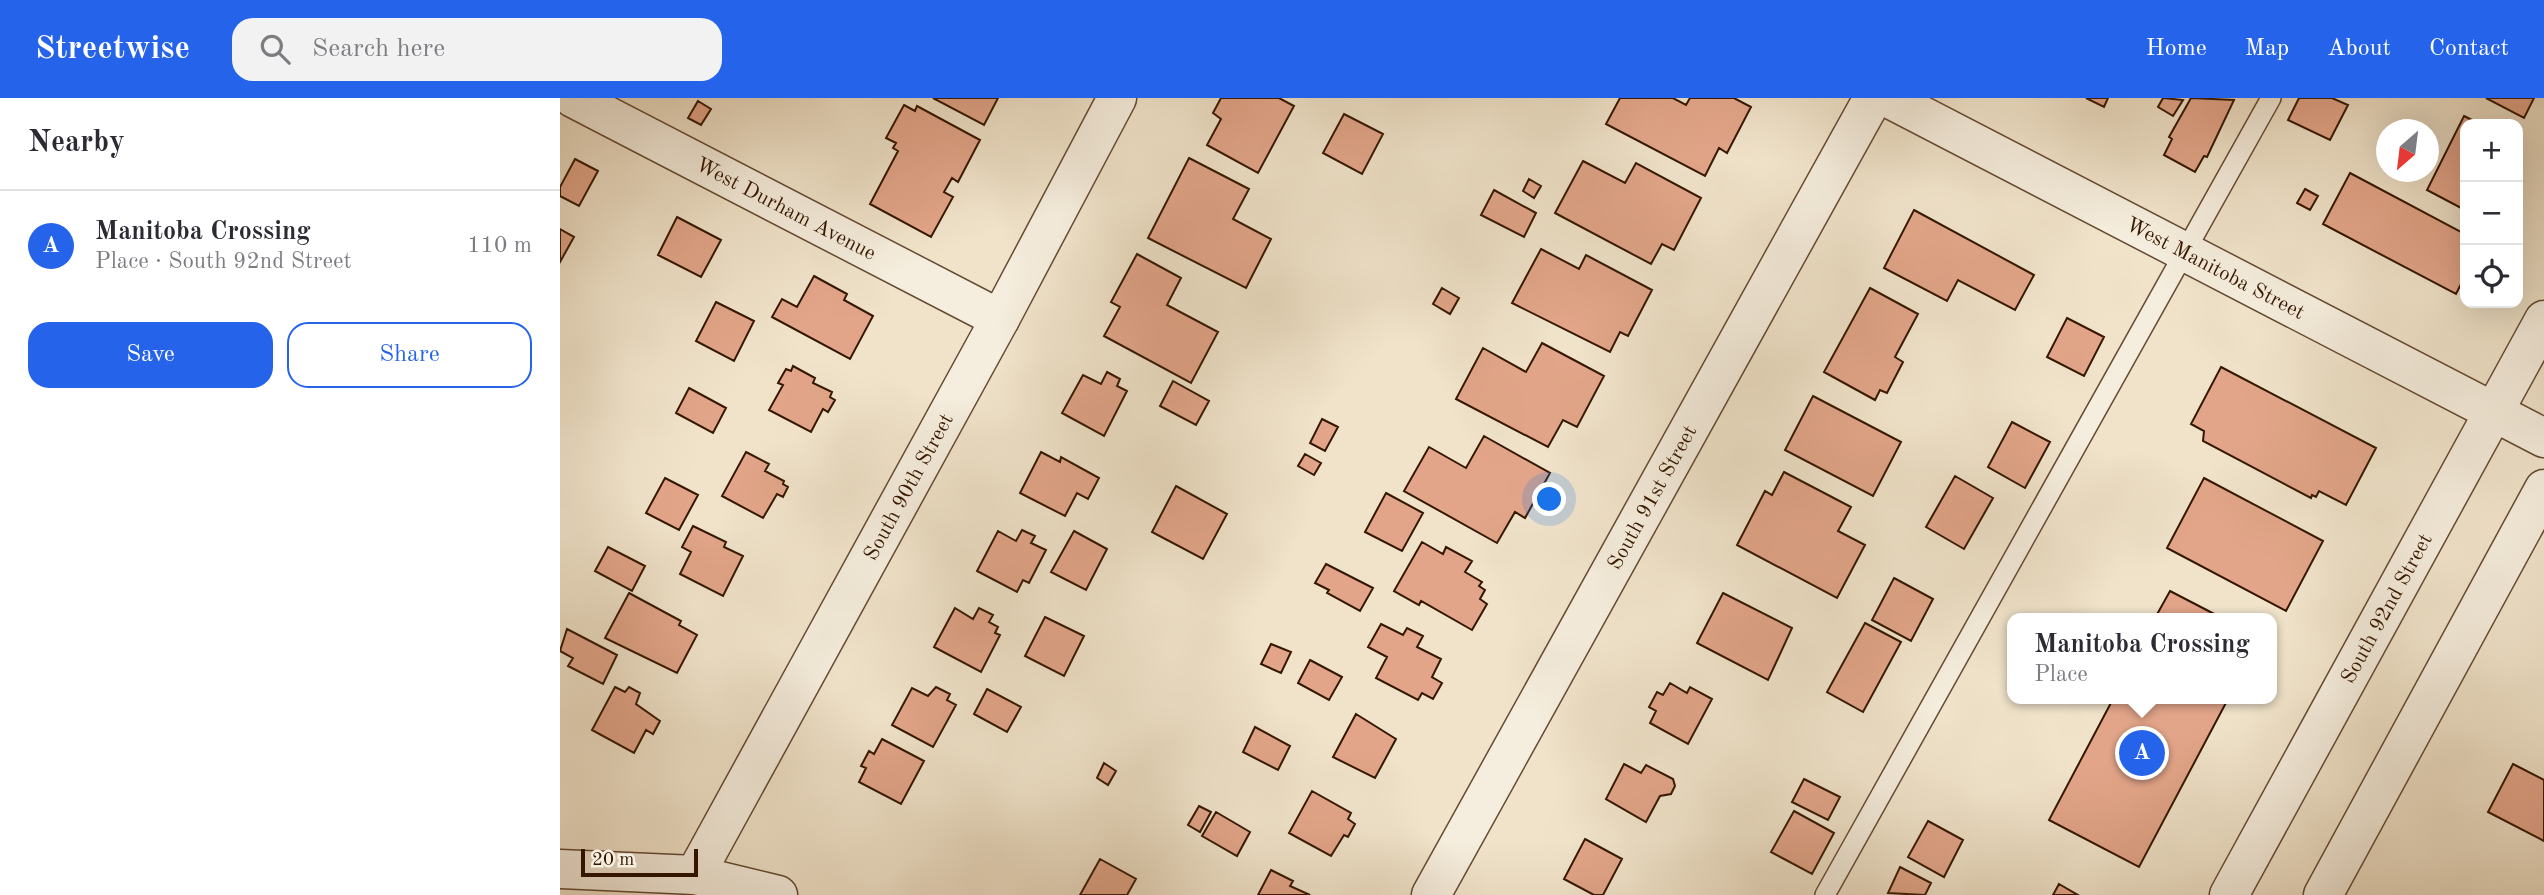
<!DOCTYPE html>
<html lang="en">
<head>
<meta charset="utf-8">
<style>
	:root { --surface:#fff; --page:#f2f2f3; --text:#2b2b33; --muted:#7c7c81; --line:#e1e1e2; --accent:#2563eb }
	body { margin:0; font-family:"Old Standard TT",serif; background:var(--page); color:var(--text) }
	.controls { position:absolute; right:21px; top:21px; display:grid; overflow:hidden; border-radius:14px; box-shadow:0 7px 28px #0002 }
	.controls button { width:63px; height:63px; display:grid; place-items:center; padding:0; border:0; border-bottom:2px solid var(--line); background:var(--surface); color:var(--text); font:35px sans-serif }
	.compass { position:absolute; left:1816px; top:21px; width:63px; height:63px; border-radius:50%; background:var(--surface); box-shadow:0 7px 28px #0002; rotate:208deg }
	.scale { position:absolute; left:21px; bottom:18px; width:117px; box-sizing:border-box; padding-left:7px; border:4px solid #351700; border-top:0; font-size:19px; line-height:24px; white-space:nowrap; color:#351700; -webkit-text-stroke:5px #f5eddd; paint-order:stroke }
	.you { position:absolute; left:990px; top:402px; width:24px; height:24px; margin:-18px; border:5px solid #fff; border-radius:50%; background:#1a73e8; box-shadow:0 0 0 10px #1a73e833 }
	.badge { display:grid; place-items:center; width:46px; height:46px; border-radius:50%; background:var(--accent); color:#fff; font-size:23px; font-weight:700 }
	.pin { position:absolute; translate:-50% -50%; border:4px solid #fff; box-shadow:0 2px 7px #0006 }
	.popup { position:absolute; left:1447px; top:515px; width:270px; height:91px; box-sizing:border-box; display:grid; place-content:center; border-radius:14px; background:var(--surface); filter:drop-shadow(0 2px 5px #0005); font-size:23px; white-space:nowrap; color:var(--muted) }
	.popup b { font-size:26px; color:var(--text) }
	.popup::after { content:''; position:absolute; left:50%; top:100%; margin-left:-14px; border:14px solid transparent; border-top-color:var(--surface) }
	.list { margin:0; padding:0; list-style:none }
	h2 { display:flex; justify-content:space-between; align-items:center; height:91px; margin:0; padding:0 28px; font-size:30px }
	h2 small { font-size:23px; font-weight:400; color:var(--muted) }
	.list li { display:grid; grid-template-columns:46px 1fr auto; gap:21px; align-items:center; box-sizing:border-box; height:112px; padding:0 28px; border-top:2px solid var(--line) }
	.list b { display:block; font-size:26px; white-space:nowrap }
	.list p { margin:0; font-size:23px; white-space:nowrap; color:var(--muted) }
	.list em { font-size:23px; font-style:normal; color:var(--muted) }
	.actions { display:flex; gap:14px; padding:21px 28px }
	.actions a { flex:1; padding:16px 0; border:2px solid var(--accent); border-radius:21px; text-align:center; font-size:24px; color:var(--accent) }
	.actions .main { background:var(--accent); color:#fff }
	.icon { flex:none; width:38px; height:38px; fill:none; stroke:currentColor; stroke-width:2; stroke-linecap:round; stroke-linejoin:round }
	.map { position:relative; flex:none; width:1984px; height:797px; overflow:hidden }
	header { display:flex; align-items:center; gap:42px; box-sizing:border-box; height:98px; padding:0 35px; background:var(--accent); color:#fff }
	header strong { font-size:33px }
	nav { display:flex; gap:38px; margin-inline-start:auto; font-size:24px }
	.search { width:490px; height:63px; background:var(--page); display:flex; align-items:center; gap:18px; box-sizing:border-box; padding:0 24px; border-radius:21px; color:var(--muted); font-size:26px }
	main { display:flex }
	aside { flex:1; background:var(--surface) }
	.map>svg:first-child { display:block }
</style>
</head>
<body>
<header>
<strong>Streetwise</strong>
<div class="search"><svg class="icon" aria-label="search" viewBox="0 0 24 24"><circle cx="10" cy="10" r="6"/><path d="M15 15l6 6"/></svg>Search here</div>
<nav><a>Home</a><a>Map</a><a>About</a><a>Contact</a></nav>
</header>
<main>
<aside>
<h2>Nearby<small></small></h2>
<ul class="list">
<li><span class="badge">A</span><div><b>Manitoba Crossing</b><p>Place · South 92nd Street</p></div><em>110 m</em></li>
</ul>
<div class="actions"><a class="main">Save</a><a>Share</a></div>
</aside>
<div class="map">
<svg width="1984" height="797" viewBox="0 0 1984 797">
	<rect width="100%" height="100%" fill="#f0e3ca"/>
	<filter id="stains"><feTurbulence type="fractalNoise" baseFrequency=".00286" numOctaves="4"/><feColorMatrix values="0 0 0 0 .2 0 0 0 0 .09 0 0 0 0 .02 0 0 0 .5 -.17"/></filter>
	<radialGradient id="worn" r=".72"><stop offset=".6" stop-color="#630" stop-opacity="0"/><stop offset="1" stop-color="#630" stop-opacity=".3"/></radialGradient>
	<path fill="#e2a589" stroke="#351700" stroke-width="2" d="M 373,0 L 438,0 L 424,27 Z
		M 661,0 L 719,0 L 734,8 L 698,75 L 647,47 L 661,21 L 653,15 Z
		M 1060,0 L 1113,0 L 1126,7 L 1130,0 L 1174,0 L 1191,9 L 1167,55 L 1159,50 L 1145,78 L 1046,26 Z
		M 1526,0 L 1548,0 L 1544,9 Z
		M 1603,0 L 1623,2 L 1613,18 L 1598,9 Z
		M 1631,0 L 1674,2 L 1647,59 L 1644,58 L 1635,74 L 1604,57 L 1612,41 L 1609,39 Z
		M 1739,0 L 1772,0 L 1788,7 L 1770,42 L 1728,22 Z
		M 1926,0 L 1974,0 L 1964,20 Z
		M 138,3 L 151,11 L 141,27 L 128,20 Z
		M 344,7 L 355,13 L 357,8 L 420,42 L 398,84 L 392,80 L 384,94 L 393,99 L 371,139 L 310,106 L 338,53 L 333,50 L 336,45 L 326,40 Z
		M 784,16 L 823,36 L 802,76 L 763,55 Z
		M 1904,18 L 1920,26 L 1905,26 L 1905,112 L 1867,92 Z
		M 629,60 L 689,91 L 673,121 L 711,141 L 686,190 L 588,140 Z
		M 15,61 L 38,73 L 19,108 L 0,98 L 0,89 Z
		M 1023,63 L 1065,85 L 1076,65 L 1141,100 L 1114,152 L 1102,146 L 1091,166 L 995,115 Z
		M 1790,75 L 1905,136 L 1905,178 L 1896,196 L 1763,126 Z
		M 969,81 L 981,88 L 974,100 L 963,93 Z
		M 1745,91 L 1758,98 L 1750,112 L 1737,105 Z
		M 934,92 L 976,115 L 964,139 L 921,117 Z
		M 1354,112 L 1474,177 L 1455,212 L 1398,182 L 1387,203 L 1324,170 Z
		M 117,119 L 161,142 L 141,179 L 98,157 Z
		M 0,131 L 14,139 L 0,164 Z
		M 981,151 L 1019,171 L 1026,157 L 1092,192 L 1068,238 L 1060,234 L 1050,254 L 952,205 Z
		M 577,156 L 621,180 L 607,207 L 658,234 L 631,285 L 544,238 L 560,209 L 551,204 Z
		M 254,178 L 287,196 L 284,202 L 313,218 L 290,261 L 212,219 L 222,201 L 237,209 Z
		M 882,190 L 899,200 L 890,216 L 873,206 Z
		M 1310,190 L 1358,216 L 1335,259 L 1343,264 L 1327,295 L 1320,292 L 1315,302 L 1264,274 Z
		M 156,204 L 194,223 L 174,263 L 136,243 Z
		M 1507,220 L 1544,239 L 1524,278 L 1487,259 Z
		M 982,245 L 1044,278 L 1017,329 L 1003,322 L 988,349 L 896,301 L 923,250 L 966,274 Z
		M 233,268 L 255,280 L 253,285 L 272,294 L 270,299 L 275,302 L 268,314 L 263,311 L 251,334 L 209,312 L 223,287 L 218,285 L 226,271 L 231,273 Z
		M 1661,269 L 1816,350 L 1786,407 L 1759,393 L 1756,399 L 1752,397 L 1751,400 L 1643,343 L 1644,333 L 1631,326 Z
		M 547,274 L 560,281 L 557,288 L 567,293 L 544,338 L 502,315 L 523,277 L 541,286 Z
		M 613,283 L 649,303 L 636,327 L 600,308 Z
		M 129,290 L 166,310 L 153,335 L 116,315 Z
		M 1253,298 L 1341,344 L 1313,398 L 1225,352 Z
		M 762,321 L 778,329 L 765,353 L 750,345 Z
		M 1452,324 L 1490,344 L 1465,390 L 1428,369 Z
		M 924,338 L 990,375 L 965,420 L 955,414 L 937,445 L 844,393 L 869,349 L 906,370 Z
		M 186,354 L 209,366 L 205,373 L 224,383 L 223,386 L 228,389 L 223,399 L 217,396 L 203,420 L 162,398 Z
		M 481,354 L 500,364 L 501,359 L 539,380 L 528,401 L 517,395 L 505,418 L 460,395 Z
		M 745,356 L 761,365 L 754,377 L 738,368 Z
		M 1224,374 L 1291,409 L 1278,433 L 1305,447 L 1277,500 L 1177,447 L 1205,393 L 1212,397 Z
		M 1395,378 L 1433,400 L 1404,451 L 1366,429 Z
		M 105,380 L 138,397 L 119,432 L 86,415 Z
		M 1644,380 L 1763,443 L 1726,513 L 1607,450 Z
		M 616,388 L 667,416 L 643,461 L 592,434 Z
		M 826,395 L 863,415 L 842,453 L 805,434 Z
		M 133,428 L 166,444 L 164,449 L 183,458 L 163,498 L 120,476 L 131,454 L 122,449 Z
		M 462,432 L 475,438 L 471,445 L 486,452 L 469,485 L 463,482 L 457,494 L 417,473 L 438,433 L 456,443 Z
		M 514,433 L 547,451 L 526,492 L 491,474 Z
		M 862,444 L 883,456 L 886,449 L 912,463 L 905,474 L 922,484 L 919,488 L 925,492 L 920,501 L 927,506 L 912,532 L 861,503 L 859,507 L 834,493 Z
		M 48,449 L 85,468 L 72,493 L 35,473 Z
		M 766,466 L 813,490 L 800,513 L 767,495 L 769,492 L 755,485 Z
		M 1334,480 L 1373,501 L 1351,543 L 1312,522 Z
		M 1610,493 L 1662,520 L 1595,520 Z
		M 69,495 L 121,523 L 119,527 L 137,537 L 117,575 L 45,540 Z
		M 1163,495 L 1232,530 L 1208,582 L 1137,545 Z
		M 395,510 L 413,521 L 419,510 L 433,517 L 429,524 L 438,529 L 435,535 L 440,537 L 421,574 L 374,549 Z
		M 485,519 L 524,538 L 504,578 L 465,558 Z
		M 1305,525 L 1341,544 L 1303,614 L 1267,594 Z
		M 821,526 L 843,537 L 847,530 L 863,538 L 857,549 L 881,561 L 872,579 L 882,585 L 873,601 L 862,595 L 858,602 L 816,580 L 827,559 L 808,549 Z
		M 7,531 L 57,557 L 43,586 L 8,568 L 13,560 L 0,553 Z
		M 711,546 L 731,554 L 721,575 L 701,566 Z
		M 750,562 L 782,579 L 769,602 L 738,585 Z
		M 1110,585 L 1127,595 L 1130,589 L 1152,601 L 1128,646 L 1090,625 L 1096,613 L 1089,609 L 1097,594 L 1103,597 Z
		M 55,589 L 65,594 L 69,589 L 80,595 L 76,606 L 100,623 L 93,636 L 86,632 L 74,655 L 32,632 Z
		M 376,589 L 390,596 L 387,602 L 396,607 L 373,649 L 332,627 L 352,590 L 368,598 Z
		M 427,591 L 461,609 L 447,634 L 414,616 Z
		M 1553,601 L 1668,601 L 1579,769 L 1489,722 Z
		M 796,616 L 836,641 L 815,680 L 773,659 Z
		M 695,629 L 730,648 L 718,672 L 683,654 Z
		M 322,641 L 364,663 L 341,706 L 299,684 L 306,670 L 301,668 L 309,653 L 314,656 Z
		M 544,665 L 556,673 L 548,687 L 537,680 Z
		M 1064,666 L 1081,675 L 1086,667 L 1113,681 L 1115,688 L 1111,696 L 1100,698 L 1086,724 L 1046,701 Z
		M 1953,666 L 1984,682 L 1984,743 L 1928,714 Z
		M 1244,681 L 1280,699 L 1268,722 L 1232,704 Z
		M 752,693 L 791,715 L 788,721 L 795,726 L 788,739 L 784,737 L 771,758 L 729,735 Z
		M 639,708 L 651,714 L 640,734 L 628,727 Z
		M 1234,713 L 1274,735 L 1252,776 L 1211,754 Z
		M 656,714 L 690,734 L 677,758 L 642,738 Z
		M 1368,723 L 1403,742 L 1384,779 L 1348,759 Z
		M 1025,741 L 1062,761 L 1043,797 L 1034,797 L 1004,781 Z
		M 540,761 L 576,781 L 567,797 L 520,797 Z
		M 1340,769 L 1371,785 L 1365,797 L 1328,795 Z
		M 711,772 L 733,783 L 730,788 L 750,797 L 698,797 Z
		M 1499,786 L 1518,797 L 1493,797 Z"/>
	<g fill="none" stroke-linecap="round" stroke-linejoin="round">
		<g stroke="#644a32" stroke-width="22">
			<path id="service" d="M 1265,797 L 1711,0"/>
		</g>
		<g stroke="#644a32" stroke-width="41">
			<g id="minor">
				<path id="s1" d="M 13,0 L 440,221"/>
				<path id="s2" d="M 1328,0 L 1984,340"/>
				<path d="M 0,771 L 135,777 L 218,797"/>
				<path id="s3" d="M 135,777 L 440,221 L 557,0"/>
				<path id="s4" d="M 871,797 L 1313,0"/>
			</g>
		</g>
		<g stroke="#644a32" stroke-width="41">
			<g id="tertiary">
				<path id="s5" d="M 1669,797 L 1984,222"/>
				<path d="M 1763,797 L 1984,391"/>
			</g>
		</g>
		<use href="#service" stroke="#f5eddd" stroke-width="19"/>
		<use href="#minor" stroke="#f5eddd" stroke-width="38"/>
		<use href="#tertiary" stroke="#f5eddd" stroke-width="38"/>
	</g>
	<g text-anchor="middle" stroke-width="7" stroke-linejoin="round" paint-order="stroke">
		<g font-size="21" fill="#351700" stroke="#f5eddd">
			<text dy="7" stroke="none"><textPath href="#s1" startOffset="240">West Durham Avenue</textPath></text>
			<text dy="7" stroke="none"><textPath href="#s2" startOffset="369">West Manitoba Street</textPath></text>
			<text dy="7" stroke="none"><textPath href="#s3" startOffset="443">South 90th Street</textPath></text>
			<text dy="7" stroke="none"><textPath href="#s4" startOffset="455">South 91st Street</textPath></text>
			<text dy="7" stroke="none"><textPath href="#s5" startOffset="327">South 92nd Street</textPath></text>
		</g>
	</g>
	<rect width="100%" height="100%" filter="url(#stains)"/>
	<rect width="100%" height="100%" fill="url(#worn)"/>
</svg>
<div class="controls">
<button>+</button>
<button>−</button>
<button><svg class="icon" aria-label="locate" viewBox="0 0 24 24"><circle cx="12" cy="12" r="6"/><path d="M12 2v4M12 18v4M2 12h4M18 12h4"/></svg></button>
</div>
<svg class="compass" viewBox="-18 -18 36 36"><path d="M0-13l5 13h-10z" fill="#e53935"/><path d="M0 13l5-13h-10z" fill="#7c7c81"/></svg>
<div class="scale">20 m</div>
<div class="you"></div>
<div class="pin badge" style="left:1582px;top:655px">A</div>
<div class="popup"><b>Manitoba Crossing</b>Place</div>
</div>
</main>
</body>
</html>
